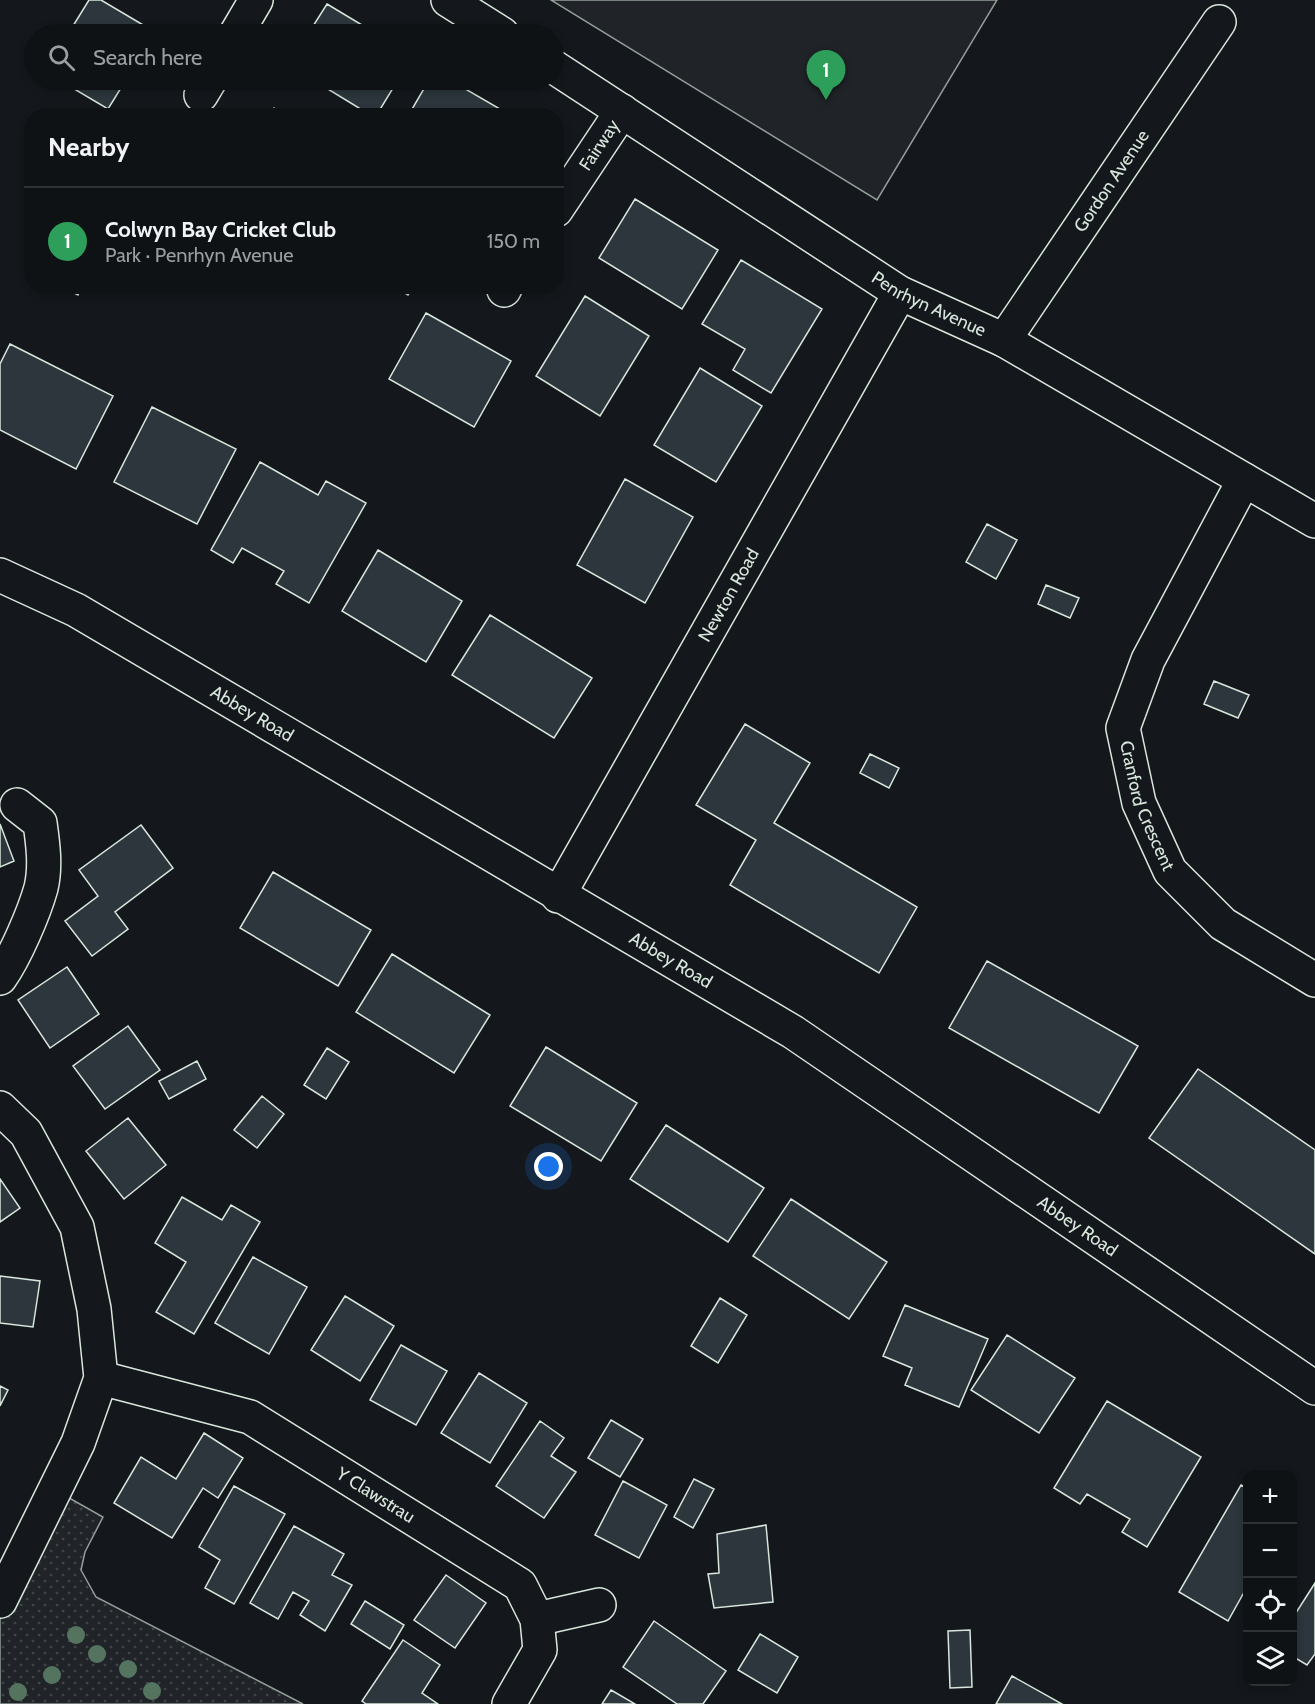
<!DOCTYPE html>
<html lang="en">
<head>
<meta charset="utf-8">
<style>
	:root { --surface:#0f1215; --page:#1d2022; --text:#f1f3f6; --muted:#9b9ea0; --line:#2f3234; --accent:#7c3aed }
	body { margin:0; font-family:Cabin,sans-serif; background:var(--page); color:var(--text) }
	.controls { position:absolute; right:18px; bottom:18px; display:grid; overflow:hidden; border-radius:12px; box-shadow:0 3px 9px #0003 }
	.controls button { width:54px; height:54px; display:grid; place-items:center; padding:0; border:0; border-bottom:2px solid var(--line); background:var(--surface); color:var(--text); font:30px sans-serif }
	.you { position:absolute; left:549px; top:1167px; width:21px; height:21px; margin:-15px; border:4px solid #fff; border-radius:50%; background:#1a73e8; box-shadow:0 0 0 9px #1a73e833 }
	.badge { display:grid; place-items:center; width:39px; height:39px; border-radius:50%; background:var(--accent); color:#fff; font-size:20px; font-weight:700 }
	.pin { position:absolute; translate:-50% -50px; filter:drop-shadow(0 2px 3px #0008) }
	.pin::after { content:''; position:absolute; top:32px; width:21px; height:18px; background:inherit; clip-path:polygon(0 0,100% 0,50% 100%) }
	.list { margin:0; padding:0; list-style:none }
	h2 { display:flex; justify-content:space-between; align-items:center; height:78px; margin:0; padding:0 24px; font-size:26px }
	h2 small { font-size:20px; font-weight:400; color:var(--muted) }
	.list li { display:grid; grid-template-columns:39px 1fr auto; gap:18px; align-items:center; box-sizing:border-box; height:108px; padding:0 24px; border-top:2px solid var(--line) }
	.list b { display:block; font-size:22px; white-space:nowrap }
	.list p { margin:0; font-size:20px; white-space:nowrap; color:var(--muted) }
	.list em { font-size:20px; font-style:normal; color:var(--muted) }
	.icon { flex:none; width:33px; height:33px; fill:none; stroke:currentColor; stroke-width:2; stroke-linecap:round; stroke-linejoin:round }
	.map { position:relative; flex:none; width:1315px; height:1704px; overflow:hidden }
	.search { position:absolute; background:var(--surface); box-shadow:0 3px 9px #0003; left:24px; top:24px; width:540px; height:66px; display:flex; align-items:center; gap:15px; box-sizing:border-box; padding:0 21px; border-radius:33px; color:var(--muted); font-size:22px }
	.panel { position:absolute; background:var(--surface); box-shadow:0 3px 9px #0003; left:24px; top:108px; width:540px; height:186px; border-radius:24px }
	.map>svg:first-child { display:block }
</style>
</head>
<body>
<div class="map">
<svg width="1315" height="1704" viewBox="0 0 1315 1704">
	<defs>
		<pattern id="grass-dots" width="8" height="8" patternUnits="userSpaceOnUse" patternTransform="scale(1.5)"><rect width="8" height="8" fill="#202428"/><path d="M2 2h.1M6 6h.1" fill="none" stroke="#404447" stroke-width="1.8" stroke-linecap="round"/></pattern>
	</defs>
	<rect width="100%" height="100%" fill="#14181c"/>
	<path fill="url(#grass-dots)" stroke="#939e99" stroke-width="1.5" d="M 55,1490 L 103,1517 L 85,1552 L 81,1570 L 96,1597 L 303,1704 L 0,1704 L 0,1601 Z"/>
	<path fill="#202428" stroke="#939e99" stroke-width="1.5" d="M 551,0 L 997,0 L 877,200 Z"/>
	<path fill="#2c363c" stroke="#d8e6dc" stroke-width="1.5" d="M 89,0 L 101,0 L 155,32 L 153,34 L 68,34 Z
		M 327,4 L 377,34 L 308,34 Z
		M 59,80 L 126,80 L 108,109 Z
		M 313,80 L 398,80 L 376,116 L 372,116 Z
		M 429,80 L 450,80 L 512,116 L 408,116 Z
		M 274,108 L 286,116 L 270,116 Z
		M 635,199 L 718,250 L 682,309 L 599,258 Z
		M 741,260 L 822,309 L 771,393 L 733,370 L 745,349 L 702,324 Z
		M 60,286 L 82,286 L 78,295 Z
		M 393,286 L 413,286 L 408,295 Z
		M 585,296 L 649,336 L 600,416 L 536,376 Z
		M 426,313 L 511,361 L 474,427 L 389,379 Z
		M 10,344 L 113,396 L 76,469 L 0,430 L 0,364 Z
		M 700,368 L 762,406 L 716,482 L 654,445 Z
		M 152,407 L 236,449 L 197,524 L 114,482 Z
		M 260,462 L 318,495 L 326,481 L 366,503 L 309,603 L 276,584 L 284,571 L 242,548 L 233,563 L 211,550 Z
		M 625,479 L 693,517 L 645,603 L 577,565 Z
		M 987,524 L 1017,540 L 996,579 L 966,562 Z
		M 378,550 L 462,601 L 426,662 L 342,611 Z
		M 1046,585 L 1079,598 L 1070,618 L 1038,604 Z
		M 490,615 L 592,678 L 554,738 L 452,675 Z
		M 1214,681 L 1249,695 L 1238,718 L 1204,704 Z
		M 745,724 L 810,763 L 774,823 L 917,907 L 879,973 L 730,885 L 756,840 L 696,805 Z
		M 870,754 L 899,768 L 889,788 L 860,773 Z
		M 0,824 L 14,861 L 0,867 Z
		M 141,825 L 173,868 L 115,912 L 128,929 L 92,956 L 65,921 L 98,896 L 79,870 Z
		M 273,872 L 371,930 L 338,986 L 240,928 Z
		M 392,954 L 490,1015 L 454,1073 L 356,1012 Z
		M 987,961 L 1138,1046 L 1099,1113 L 949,1028 Z
		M 67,967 L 99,1014 L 50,1048 L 18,1000 Z
		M 128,1026 L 160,1070 L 105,1109 L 73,1066 Z
		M 546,1047 L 637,1103 L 601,1161 L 510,1106 Z
		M 327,1048 L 349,1062 L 326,1099 L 304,1085 Z
		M 197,1061 L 206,1079 L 169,1099 L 159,1081 Z
		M 1198,1069 L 1315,1150 L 1315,1254 L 1149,1138 Z
		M 262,1096 L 284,1114 L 257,1148 L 234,1130 Z
		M 128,1118 L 166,1165 L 124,1199 L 86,1151 Z
		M 666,1125 L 764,1188 L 728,1242 L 630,1179 Z
		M 0,1179 L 20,1208 L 0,1222 Z
		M 182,1197 L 222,1220 L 231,1205 L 260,1222 L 194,1334 L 156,1312 L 186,1262 L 155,1243 Z
		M 791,1199 L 887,1262 L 849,1319 L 753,1256 Z
		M 253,1257 L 307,1287 L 269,1354 L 215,1323 Z
		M 0,1276 L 40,1281 L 33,1327 L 0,1323 Z
		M 345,1296 L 394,1326 L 360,1381 L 311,1350 Z
		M 720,1298 L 747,1315 L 718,1363 L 691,1346 Z
		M 905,1305 L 988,1339 L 959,1407 L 905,1385 L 912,1368 L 883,1356 Z
		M 1007,1335 L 1075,1378 L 1039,1433 L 971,1390 Z
		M 401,1345 L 447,1371 L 416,1425 L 370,1400 Z
		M 479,1373 L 527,1403 L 490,1463 L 441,1433 Z
		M 0,1386 L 8,1390 L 0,1406 Z
		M 1107,1401 L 1201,1457 L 1147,1547 L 1122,1532 L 1130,1519 L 1087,1494 L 1080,1504 L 1054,1488 Z
		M 611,1420 L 643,1439 L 620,1477 L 588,1458 Z
		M 540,1421 L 564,1438 L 551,1456 L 576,1472 L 544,1518 L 496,1486 Z
		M 204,1433 L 243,1458 L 218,1498 L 203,1488 L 172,1538 L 114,1503 L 141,1457 L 176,1479 Z
		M 694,1479 L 714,1489 L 693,1528 L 674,1517 Z
		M 623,1481 L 667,1505 L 639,1558 L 595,1535 Z
		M 1241,1485 L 1248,1489 L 1248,1585 L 1228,1621 L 1179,1592 Z
		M 234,1486 L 285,1514 L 234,1604 L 205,1588 L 220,1560 L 199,1547 Z
		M 766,1525 L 773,1602 L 714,1608 L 708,1574 L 719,1573 L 717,1534 Z
		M 294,1526 L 344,1554 L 332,1575 L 352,1585 L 325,1631 L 300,1615 L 309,1601 L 293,1592 L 278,1619 L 250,1603 Z
		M 446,1575 L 486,1603 L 455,1648 L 414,1620 Z
		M 1315,1583 L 1315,1654 L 1307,1665 L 1292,1656 L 1292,1619 Z
		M 365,1601 L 404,1625 L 390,1649 L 351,1624 Z
		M 654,1621 L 726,1671 L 703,1704 L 677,1704 L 623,1667 Z
		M 970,1630 L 972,1687 L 950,1688 L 948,1631 Z
		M 760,1634 L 798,1657 L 777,1693 L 738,1670 Z
		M 403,1640 L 440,1665 L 422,1693 L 438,1704 L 366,1704 L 362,1701 Z
		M 1012,1676 L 1062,1704 L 996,1704 Z
		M 611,1690 L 635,1704 L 602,1704 Z"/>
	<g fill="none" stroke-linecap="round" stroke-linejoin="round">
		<g stroke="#d8e6dc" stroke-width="36">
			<g id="street">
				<path d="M 448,0 L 502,34"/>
				<path d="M 236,34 L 256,0"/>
				<path id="s1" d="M 554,67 L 900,293 L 1004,340 L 1315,521"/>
				<path d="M 201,95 L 210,80"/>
				<path id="s2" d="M 556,210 L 622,111"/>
				<path d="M 504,290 L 506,286"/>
				<path id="s3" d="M 1004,340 L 1219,22"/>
				<path id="s4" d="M 1244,480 L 1148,660 L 1123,728 L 1139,803 L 1170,871 L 1223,924 L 1315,980"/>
				<path id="s5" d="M 0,575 L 76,610 L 793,1032 L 1315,1388"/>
				<path id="s6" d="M 558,896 L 900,293"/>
				<path d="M 0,978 C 15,957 34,913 41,888 C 46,867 43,844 40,823 L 17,805"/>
				<path d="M 0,1108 L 26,1133 L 77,1227 L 94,1309 L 101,1378 L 78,1443 L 0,1601"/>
				<path id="s7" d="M 101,1378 L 250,1417 L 520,1585 L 537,1619 L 540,1650 L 509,1704"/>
				<path d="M 537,1619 L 599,1605"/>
			</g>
		</g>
		<use href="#street" stroke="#14181c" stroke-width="33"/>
	</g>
	<g fill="#55745f">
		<circle cx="76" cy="1635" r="9"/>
		<circle cx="97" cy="1654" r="9"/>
		<circle cx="128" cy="1669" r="9"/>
		<circle cx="52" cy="1675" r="9"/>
		<circle cx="152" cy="1691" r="9"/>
		<circle cx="18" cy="1692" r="9"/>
	</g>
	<g text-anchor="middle" stroke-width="4.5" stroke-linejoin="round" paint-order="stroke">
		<g font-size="18" fill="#d8e6dc" stroke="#14181c">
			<text dy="6" stroke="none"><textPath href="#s2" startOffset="78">Fairway</textPath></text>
			<text dy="6" stroke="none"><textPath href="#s3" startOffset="192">Gordon Avenue</textPath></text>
			<text dy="6" stroke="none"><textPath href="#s1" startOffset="444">Penrhyn Avenue</textPath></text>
			<text dy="6" stroke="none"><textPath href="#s6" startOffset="346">Newton Road</textPath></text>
			<text dy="6" stroke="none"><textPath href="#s5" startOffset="288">Abbey Road</textPath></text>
			<text dy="6" stroke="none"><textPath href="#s4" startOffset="358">Cranford Crescent</textPath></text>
			<text dy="6" stroke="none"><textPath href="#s5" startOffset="774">Abbey Road</textPath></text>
			<text dy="6" stroke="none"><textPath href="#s5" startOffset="1260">Abbey Road</textPath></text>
			<text dy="6" stroke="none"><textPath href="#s7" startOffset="302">Y Clawstrau</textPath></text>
		</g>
	</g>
</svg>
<div class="controls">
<button>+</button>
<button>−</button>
<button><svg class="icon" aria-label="locate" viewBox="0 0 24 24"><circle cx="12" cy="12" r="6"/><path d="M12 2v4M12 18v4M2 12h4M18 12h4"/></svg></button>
<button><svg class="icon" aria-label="layers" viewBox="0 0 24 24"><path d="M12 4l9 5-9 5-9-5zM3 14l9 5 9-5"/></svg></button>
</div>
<div class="you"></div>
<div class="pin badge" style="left:826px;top:100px;background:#2e9e5b">1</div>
<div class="search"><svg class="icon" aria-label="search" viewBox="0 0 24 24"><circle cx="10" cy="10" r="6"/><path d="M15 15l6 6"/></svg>Search here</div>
<section class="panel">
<h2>Nearby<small></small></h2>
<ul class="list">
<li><span class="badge" style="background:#2e9e5b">1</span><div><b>Colwyn Bay Cricket Club</b><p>Park · Penrhyn Avenue</p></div><em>150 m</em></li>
</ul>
</section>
</div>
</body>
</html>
